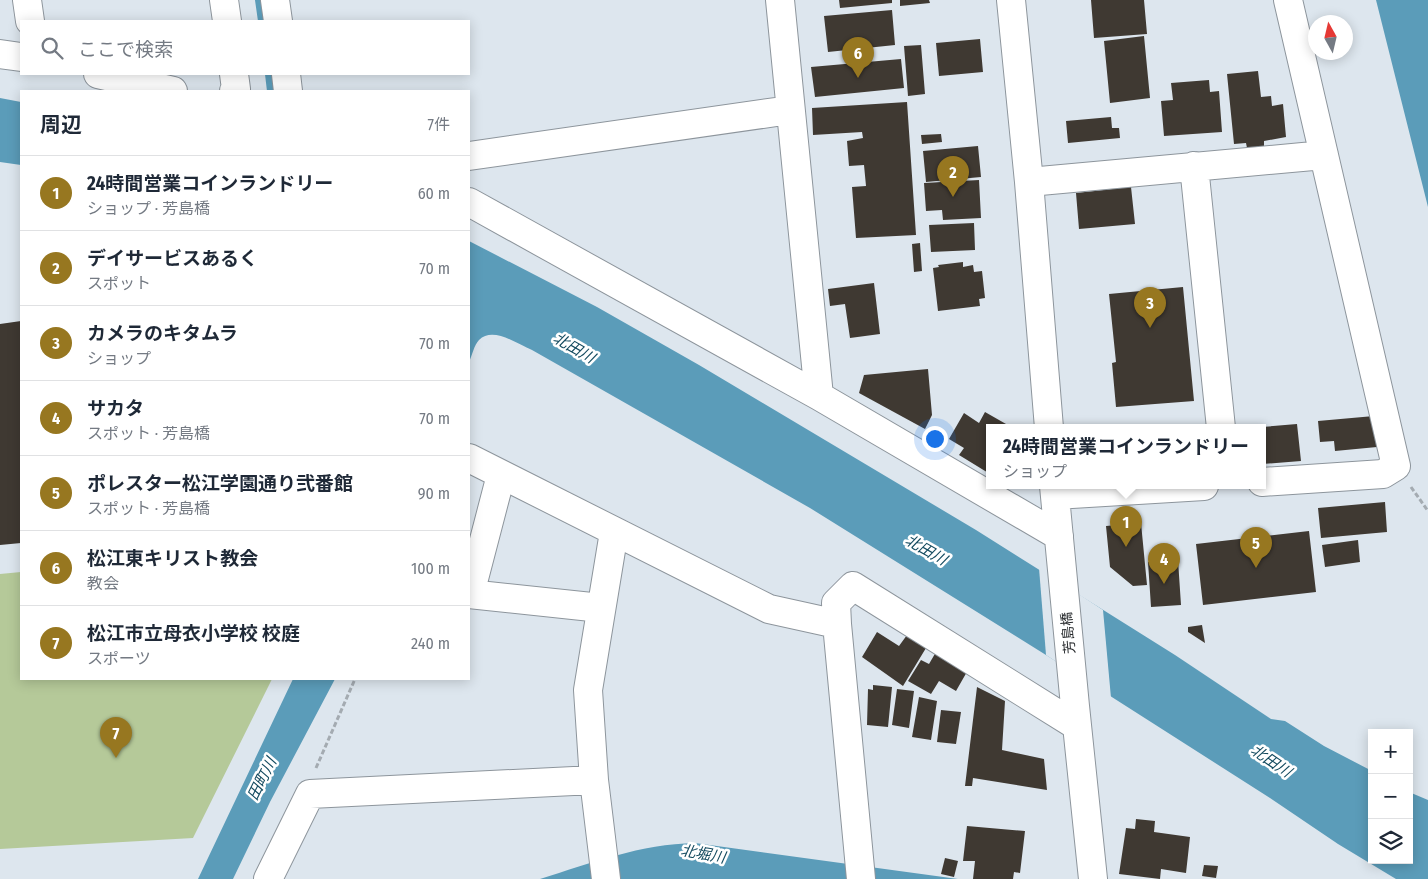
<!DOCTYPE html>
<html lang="ja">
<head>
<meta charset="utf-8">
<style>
	:root { --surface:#fff; --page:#f6f6f7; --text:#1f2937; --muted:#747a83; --line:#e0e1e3; --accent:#977720 }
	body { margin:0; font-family:"Fira Sans Condensed","Noto Sans JP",sans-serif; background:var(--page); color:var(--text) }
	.controls { position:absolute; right:15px; bottom:15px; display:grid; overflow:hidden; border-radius:0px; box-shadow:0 2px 12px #0003 }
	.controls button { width:45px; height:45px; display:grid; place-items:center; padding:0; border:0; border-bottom:1px solid var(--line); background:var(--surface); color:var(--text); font:25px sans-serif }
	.compass { position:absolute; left:1308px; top:15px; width:45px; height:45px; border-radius:50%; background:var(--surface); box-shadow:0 2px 12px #0003; rotate:352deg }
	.you { position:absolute; left:934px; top:438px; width:18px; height:18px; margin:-12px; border:4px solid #fff; border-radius:50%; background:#1a73e8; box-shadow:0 0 0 8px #1a73e833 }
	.badge { display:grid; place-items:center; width:32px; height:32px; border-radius:50%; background:var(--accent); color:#fff; font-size:16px; font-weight:700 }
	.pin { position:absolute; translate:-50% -41px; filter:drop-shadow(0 1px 2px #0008) }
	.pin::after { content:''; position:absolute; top:26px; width:18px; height:15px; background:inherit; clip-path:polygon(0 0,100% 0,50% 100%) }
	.popup { position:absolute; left:986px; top:424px; width:280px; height:65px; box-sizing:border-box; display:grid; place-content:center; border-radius:0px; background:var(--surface); filter:drop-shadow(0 1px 4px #0005); font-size:16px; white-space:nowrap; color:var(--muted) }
	.popup b { font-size:19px; color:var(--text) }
	.popup::after { content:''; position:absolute; left:50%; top:100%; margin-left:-10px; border:10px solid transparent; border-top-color:var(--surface) }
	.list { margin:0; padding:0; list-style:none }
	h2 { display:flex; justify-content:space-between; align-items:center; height:65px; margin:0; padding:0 20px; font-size:21px }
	h2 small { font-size:16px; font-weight:400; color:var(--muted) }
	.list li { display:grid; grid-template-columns:32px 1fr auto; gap:15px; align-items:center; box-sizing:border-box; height:75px; padding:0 20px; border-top:1px solid var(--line) }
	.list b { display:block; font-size:19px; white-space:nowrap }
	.list p { margin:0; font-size:16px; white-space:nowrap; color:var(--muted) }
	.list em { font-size:16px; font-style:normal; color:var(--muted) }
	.icon { flex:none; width:28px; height:28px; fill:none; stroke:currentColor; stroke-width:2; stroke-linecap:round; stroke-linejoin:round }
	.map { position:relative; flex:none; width:1428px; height:879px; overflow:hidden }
	.search { position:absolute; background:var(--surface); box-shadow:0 2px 12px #0003; left:20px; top:20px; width:450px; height:55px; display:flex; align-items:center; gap:12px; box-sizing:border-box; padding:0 18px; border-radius:0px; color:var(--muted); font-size:19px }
	.panel { position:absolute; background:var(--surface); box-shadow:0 2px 12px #0003; left:20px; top:90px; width:450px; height:590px; border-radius:0px }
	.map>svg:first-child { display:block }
</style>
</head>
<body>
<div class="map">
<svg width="1428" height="879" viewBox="0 0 1428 879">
	<rect width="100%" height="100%" fill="#dde6ee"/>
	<path fill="#b5c999" d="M 21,572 L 21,679 L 272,679 L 193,838 L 0,849 L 0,574 Z"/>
	<path fill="#5b9cb9" d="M 1376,0 L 1428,0 L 1428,207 Z
		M 0,98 L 21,102 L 21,165 L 0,162 Z
		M 469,241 L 597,307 L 699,365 L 976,530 L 1175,655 L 1271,719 L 1285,721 L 1324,746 L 1372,771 L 1372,860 L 1409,860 L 1409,792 L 1428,800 L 1428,879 L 1396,879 L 1338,844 L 1270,798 L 1046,655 L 810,508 L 532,350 C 517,344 493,326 479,340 C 474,345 472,356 469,362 Z
		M 293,679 L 335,679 L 270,802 L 233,879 L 198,879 Z
		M 695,843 L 958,879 L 540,879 C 591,863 641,844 695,843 Z"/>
	<path fill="#dde6ee" d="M 1039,568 L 1103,610 L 1111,698 L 1046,655 Z"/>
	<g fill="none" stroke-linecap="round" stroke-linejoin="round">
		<path stroke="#5b9cb9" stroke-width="8" d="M 259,0 L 262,21
			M 269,74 L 271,91"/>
	</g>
	<path fill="#3f3932" d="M 839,0 L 892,0 L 892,3 L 840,8 Z
		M 900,0 L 929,0 L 930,3 L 900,6 Z
		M 1091,0 L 1144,0 L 1147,34 L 1094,38 Z
		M 892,10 L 895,45 L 828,52 L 824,16 Z
		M 1144,36 L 1150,98 L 1110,103 L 1104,41 Z
		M 980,39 L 983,72 L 939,76 L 936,43 Z
		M 921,45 L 925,94 L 908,96 L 904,46 Z
		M 901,59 L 904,88 L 815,97 L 811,67 Z
		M 1258,71 L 1261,97 L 1271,96 L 1272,106 L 1283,104 L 1286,137 L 1264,141 L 1264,146 L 1247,148 L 1246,143 L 1234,144 L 1227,74 Z
		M 1209,80 L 1210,92 L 1219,91 L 1222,132 L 1164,136 L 1161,101 L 1173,100 L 1171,83 Z
		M 907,102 L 916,235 L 856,238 L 852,187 L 866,186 L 864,165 L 849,166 L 847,141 L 863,138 L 862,132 L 813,135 L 812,108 Z
		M 1111,117 L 1112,128 L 1119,128 L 1120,138 L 1068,143 L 1066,121 Z
		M 941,134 L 942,142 L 922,144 L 921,135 Z
		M 978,146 L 981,177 L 926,182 L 923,151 Z
		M 979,180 L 981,218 L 943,220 L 942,210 L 926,211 L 924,183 Z
		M 1131,187 L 1135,224 L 1079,229 L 1076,193 Z
		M 974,223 L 975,250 L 931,252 L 929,225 Z
		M 920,243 L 922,271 L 914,272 L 912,244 Z
		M 963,262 L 963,267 L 973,265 L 974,272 L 982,271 L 985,298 L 979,299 L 980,306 L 938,311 L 933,268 L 939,267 L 938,265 Z
		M 874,283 L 880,334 L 850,338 L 845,304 L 830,306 L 828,289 Z
		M 1183,287 L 1194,401 L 1116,407 L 1112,363 L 1116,362 L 1109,294 Z
		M 21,321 L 21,543 L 0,545 L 0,324 Z
		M 928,369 L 932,415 L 925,429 L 859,393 L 864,375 Z
		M 985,412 L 1013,428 L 990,428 L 990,474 L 959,455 L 964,448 L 949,439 L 964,413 L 979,423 Z
		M 1374,416 L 1377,447 L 1335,451 L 1334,441 L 1320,442 L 1318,421 Z
		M 1297,424 L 1301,461 L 1262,464 L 1262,427 Z
		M 1385,502 L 1387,532 L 1321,538 L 1318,508 Z
		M 1141,523 L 1147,585 L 1133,586 L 1110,567 L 1106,526 Z
		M 1309,531 L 1316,592 L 1203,605 L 1196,544 Z
		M 1358,540 L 1360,562 L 1325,567 L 1322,545 Z
		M 1178,560 L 1181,605 L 1151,607 L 1148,562 Z
		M 1202,625 L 1205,643 L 1188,632 L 1188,627 Z
		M 877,632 L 899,646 L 907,635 L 926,648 L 903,686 L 862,657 Z
		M 936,652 L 968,670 L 956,691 L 939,681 L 931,694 L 908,681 L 921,660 L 929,664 Z
		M 873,685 L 892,687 L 888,727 L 867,725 L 868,689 L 873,690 Z
		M 977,687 L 1005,701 L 1002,750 L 1044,759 L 1047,790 L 973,778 L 972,786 L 965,786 Z
		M 897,689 L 914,691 L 909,728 L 892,725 Z
		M 919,697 L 937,701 L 931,740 L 912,737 Z
		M 941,710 L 961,712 L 956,744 L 937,742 Z
		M 1136,819 L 1155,821 L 1154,832 L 1190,837 L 1186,873 L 1161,869 L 1160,879 L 1119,874 L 1126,828 L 1135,829 Z
		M 967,826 L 1025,831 L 1020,873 L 1014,872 L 1013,879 L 973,879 L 975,861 L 963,861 Z
		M 945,858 L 958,861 L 954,877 L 941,874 Z
		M 1204,865 L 1218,866 L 1216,878 L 1202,876 Z"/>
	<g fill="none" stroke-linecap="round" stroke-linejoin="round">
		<g stroke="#8d959c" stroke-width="30">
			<path id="minor" d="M 27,0 L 30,21
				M 224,0 L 227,21
				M 275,0 L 278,21
				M 780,0 L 819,396
				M 1011,0 L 1029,182 L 1049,428
				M 0,54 L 21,57
				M 98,74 L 173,91
				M 286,74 L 288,91
				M 234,91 L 236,89 L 234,74
				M 469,156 L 790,110
				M 1194,166 L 1221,428
				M 1029,182 L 1324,155
				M 469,202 L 819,396 L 1059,536
				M 469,458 L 769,609 L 837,624 L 861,879
				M 1262,482 L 1383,474 L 1396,466 L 1288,0
				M 1054,486 L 1075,706 L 1093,879
				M 1055,495 L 1204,486
				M 469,594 L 601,608
				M 470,594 L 501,475
				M 837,624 L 836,603 L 853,586 L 1077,726
				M 268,879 L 310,794 L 594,780
				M 606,879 L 594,780 L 588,690 L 614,532"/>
		</g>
		<path stroke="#a4abb1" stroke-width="3" stroke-dasharray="5 2.5" stroke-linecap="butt" d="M 1411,487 L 1428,511
			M 316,768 L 355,679"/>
		<use href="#minor" stroke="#fff" stroke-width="28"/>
	</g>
	<g text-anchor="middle" stroke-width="5" stroke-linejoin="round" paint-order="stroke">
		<g font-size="14" fill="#26292c" stroke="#fff">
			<text transform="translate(1068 633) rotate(-95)" y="5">芳島橋</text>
		</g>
		<g font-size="15" font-style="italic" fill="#134a5f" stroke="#fff">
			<text transform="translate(574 348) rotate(30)" y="5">北田川</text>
			<text transform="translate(926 550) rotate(30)" y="5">北田川</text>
			<text transform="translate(1271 761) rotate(34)" y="5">北田川</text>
			<text transform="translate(262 779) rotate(-63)" y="5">田町川</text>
			<text transform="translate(703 854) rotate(10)" y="5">北堀川</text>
		</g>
	</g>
</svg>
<div class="controls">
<button>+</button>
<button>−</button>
<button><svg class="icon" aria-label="layers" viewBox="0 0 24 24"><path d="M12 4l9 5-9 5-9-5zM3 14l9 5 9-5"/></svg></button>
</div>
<svg class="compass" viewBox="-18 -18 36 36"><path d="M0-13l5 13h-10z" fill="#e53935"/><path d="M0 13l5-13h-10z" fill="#747a83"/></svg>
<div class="you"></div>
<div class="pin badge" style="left:1126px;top:547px">1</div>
<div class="popup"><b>24時間営業コインランドリー</b>ショップ</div>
<div class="pin badge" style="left:953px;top:197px">2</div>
<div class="pin badge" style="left:1150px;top:328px">3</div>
<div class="pin badge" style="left:1164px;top:584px">4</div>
<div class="pin badge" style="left:1256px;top:568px">5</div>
<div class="pin badge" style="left:858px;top:78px">6</div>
<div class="pin badge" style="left:116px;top:758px">7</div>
<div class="search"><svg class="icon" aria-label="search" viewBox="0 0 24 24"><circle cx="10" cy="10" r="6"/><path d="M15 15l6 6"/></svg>ここで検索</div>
<section class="panel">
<h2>周辺<small>7件</small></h2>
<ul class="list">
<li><span class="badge">1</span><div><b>24時間営業コインランドリー</b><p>ショップ · 芳島橋</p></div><em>60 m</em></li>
<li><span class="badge">2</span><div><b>デイサービスあるく</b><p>スポット</p></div><em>70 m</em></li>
<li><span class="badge">3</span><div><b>カメラのキタムラ</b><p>ショップ</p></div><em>70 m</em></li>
<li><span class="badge">4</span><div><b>サカタ</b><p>スポット · 芳島橋</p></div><em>70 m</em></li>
<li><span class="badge">5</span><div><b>ポレスター松江学園通り弐番館</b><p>スポット · 芳島橋</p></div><em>90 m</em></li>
<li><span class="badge">6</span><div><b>松江東キリスト教会</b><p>教会</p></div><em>100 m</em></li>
<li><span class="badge">7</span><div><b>松江市立母衣小学校 校庭</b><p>スポーツ</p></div><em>240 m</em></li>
</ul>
</section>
</div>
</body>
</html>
